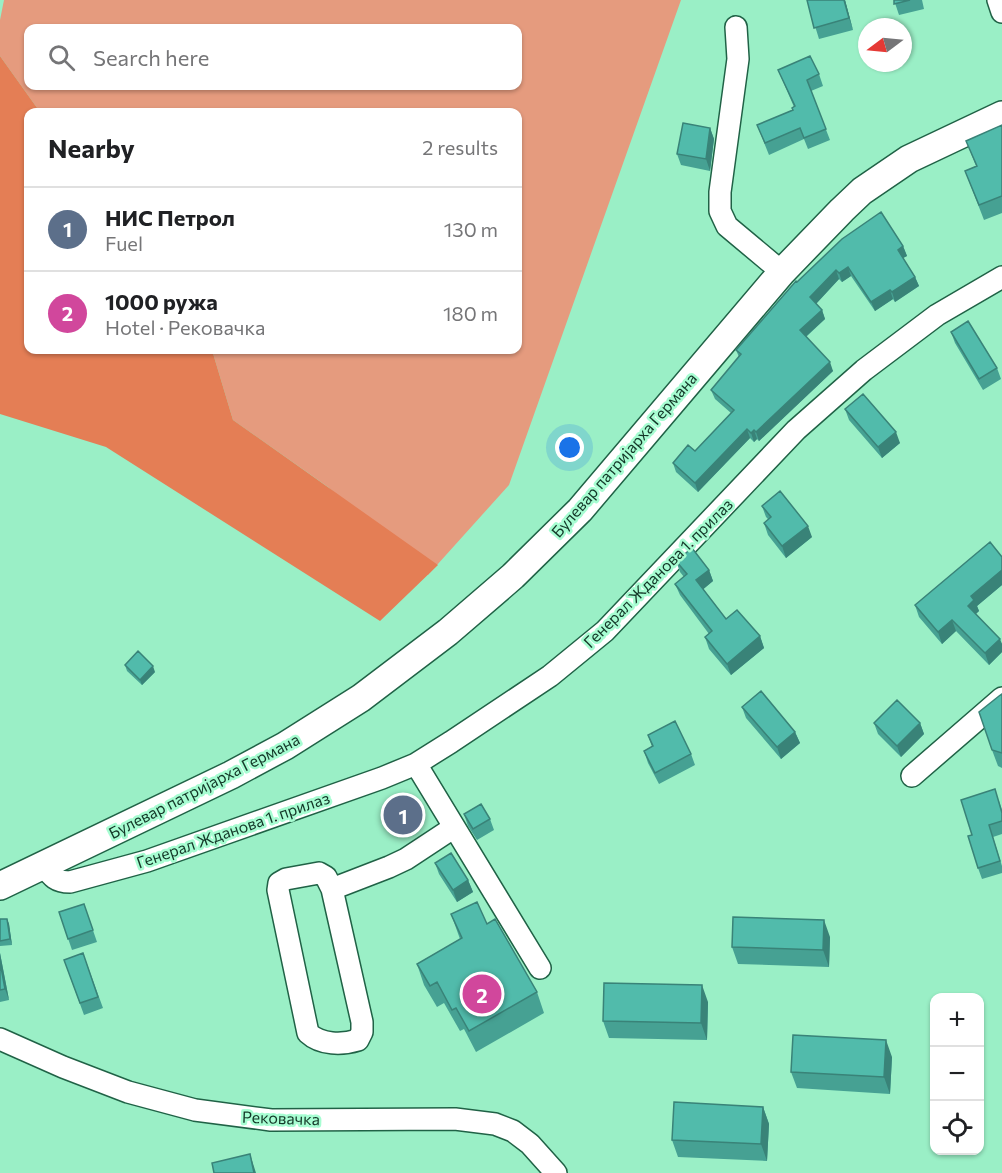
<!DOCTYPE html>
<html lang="en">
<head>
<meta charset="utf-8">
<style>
	:root { --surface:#fff; --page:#f6f6f6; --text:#202124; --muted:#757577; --line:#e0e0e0; --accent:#b43c90 }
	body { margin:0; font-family:Commissioner,sans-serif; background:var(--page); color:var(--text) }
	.controls { position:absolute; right:18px; bottom:18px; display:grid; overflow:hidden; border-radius:12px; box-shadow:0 2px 4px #0004 }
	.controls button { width:54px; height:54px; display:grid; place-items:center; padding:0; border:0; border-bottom:2px solid var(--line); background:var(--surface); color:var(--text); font:30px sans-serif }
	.compass { position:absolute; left:858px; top:18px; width:54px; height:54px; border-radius:50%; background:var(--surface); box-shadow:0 2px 4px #0004; rotate:254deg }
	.you { position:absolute; left:570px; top:448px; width:21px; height:21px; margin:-15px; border:4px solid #fff; border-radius:50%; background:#1a73e8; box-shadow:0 0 0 9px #1a73e833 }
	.badge { display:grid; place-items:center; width:39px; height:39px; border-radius:50%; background:var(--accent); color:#fff; font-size:20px; font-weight:700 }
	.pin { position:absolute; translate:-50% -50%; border:3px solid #fff; box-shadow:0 2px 6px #0006 }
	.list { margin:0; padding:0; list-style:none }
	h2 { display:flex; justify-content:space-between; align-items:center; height:78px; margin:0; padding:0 24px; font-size:26px }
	h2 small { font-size:20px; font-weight:400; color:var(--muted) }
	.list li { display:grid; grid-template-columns:39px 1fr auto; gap:18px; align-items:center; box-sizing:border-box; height:84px; padding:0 24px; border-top:2px solid var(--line) }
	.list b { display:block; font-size:22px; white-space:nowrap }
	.list p { margin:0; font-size:20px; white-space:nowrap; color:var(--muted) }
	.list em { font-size:20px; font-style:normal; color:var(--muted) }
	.icon { flex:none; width:33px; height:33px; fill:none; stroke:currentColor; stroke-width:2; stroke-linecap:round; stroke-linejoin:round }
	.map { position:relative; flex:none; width:1002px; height:1173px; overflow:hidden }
	.search { position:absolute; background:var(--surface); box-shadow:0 2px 4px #0004; left:24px; top:24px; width:498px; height:66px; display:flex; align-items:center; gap:15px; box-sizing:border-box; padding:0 21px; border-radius:12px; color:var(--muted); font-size:22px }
	.panel { position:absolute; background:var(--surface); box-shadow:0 2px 4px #0004; left:24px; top:108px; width:498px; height:246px; border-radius:12px }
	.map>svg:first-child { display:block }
</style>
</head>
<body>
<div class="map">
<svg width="1002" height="1173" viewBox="0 0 1002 1173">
	<rect width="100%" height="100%" fill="#9aefc6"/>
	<path fill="#e59b7e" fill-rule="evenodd" d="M 4,0 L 681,0 L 509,485 L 428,575 L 328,487 L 233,420 L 212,350 L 518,350 L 518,112 L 40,112 L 0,56 L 0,20 ZM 28,28 L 518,28 L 518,86 L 28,86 Z"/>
	<path fill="#e47e55" d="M 0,56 L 40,112 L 28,112 L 28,350 L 212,350 L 233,420 L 438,565 L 380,621 L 106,447 L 0,414 Z"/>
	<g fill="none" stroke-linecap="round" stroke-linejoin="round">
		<g stroke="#206246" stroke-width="24">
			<path id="minor" d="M 998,0 L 1002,12
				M 736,27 L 738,59 L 720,192 L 720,211 L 727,226 L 782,272
				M 416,764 L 540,968
				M 912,776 L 1002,698
				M 44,866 C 52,877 56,882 70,882 L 147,861 L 382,778 L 416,764 L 451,742 L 550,676 L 605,631 L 796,430 L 864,370 L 937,315 L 1002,277
				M 319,873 L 326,877 L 332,889 L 362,1022 L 362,1032 L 358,1040 C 342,1045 321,1045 308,1033 L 278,890 L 279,883 L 286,879 Z
				M 332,889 L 389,867 L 406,859 L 453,828
				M 0,1039 L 63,1067 L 128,1092 L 195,1110 L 271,1120 L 455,1119 L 495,1124 L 513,1131 L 530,1144 L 556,1173"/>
		</g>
		<g stroke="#206246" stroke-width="30">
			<path id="major" d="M 0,886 L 231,775 L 285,746 L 361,698 L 448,632 L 513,576 L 580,510 L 782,272 L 842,210 L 862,191 L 909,159 L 1002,115"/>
		</g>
		<use href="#minor" stroke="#fff" stroke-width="21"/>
		<use href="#major" stroke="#fff" stroke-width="27"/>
	</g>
	<path fill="#46a193" d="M 807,0 L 845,0 L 853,30 L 819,39 Z
		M 894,0 L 922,0 L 924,9 L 899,15 Z
		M 778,70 L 819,74 L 823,86 L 811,91 L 830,140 L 808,149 L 804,139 L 769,155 L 757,125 L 793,110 L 794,107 Z
		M 1002,125 L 1002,213 L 984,220 L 965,171 L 976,166 L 966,141 Z
		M 710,128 L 714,139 L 710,171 L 681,165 L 677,154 Z
		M 903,246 L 907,256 L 903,258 L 915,277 L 919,286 L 895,302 L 893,299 L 875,311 L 851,276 L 842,282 L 839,279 L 816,304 L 822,310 L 825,319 L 806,337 L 833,371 L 759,441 L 757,439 L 754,442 L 750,438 L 698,492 L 676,472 L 673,463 L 695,451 L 731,413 L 715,399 L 711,390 L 739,357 L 736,350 L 797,282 Z
		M 951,332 L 997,368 L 1001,379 L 983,390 L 955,343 Z
		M 845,409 L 900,443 L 882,458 L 849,420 Z
		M 762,506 L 812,537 L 786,558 L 768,535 L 764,523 L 769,520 L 766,517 Z
		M 1002,557 L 1002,585 L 977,606 L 979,611 L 976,614 L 1002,644 L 1002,652 L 989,665 L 956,631 L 942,644 L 919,617 L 915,605 Z
		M 676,561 L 709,570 L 713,581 L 703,589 L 726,619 L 760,636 L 764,648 L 731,675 L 709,649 L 705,637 L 709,634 L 680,595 L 675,584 L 684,577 L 680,572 Z
		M 125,665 L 155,672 L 142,685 L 127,671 Z
		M 1002,694 L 1002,768 L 998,766 L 992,750 Z
		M 742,707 L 795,732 L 800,743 L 781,759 L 746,718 Z
		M 874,723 L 920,723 L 924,734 L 901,757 L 878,734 Z
		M 648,735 L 691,754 L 695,765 L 659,784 L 648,763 L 644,751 L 652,747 Z
		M 999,801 L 1002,810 L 1002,834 L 993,837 L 1002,866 L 1002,873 L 982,879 L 978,868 L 972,835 Z
		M 464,814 L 490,819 L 494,830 L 477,840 L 468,826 Z
		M 435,863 L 468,880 L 473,892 L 457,902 L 439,874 Z
		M 84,904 L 97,942 L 72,950 L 59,912 Z
		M 451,914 L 487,924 L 537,992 L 544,1013 L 476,1052 L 464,1029 L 460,1031 L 444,1003 L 437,1007 L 424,985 L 417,964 L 460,939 Z
		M 0,919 L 7,919 L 9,924 L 12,945 L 0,946 Z
		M 830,937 L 829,967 L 738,964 L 732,947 Z
		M 0,953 L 9,1000 L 0,1002 Z
		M 83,953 L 103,1008 L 84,1015 L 64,960 Z
		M 708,1002 L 707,1040 L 609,1038 L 603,1021 Z
		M 892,1057 L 890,1094 L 797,1088 L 791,1072 Z
		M 763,1107 L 769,1124 L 767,1161 L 678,1157 L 672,1140 Z"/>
	<path fill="#398378" d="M 844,0 L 845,0 L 853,30 L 849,18 Z
		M 710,128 L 714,139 L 710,171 L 706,159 Z
		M 903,246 L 907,256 L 901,259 L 898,250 Z
		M 848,267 L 851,276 L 842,282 L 839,273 Z
		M 836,270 L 839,279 L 814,306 L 810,297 Z
		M 915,277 L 919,286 L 895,302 L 892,292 Z
		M 890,290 L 893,299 L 875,311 L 871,302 Z
		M 822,310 L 825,319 L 803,339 L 800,330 Z
		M 830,362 L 833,371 L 759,441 L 756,432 Z
		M 747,429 L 750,438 L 698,492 L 695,483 Z
		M 754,430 L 757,439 L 754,442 L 751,433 Z
		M 896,432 L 900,443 L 882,458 L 878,447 Z
		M 808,526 L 812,537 L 786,558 L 782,546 Z
		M 709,570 L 713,581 L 700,592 L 696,580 Z
		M 1002,570 L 1002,585 L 977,606 L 979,611 L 972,617 L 968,606 L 971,596 Z
		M 952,620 L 956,631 L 942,644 L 938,632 Z
		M 760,636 L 764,648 L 731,675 L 727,664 Z
		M 1000,639 L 1002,644 L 1002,652 L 989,665 L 985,653 Z
		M 153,666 L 155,672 L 142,685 L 140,680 Z
		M 920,723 L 924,734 L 901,757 L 897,746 Z
		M 795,732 L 800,743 L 781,759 L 777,747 Z
		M 468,880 L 473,892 L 457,902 L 453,890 Z
		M 7,919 L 9,924 L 12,945 L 10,939 Z
		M 824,920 L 830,937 L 829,967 L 823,950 Z
		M 0,953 L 9,1000 L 5,989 L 0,962 Z
		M 702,985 L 708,1002 L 707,1040 L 701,1023 Z
		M 886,1040 L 892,1057 L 890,1094 L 884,1077 Z
		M 763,1107 L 769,1124 L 767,1161 L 761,1144 Z
		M 250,1154 L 256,1173 L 254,1173 Z"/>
	<path fill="#51bbab" stroke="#398378" stroke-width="1.5" d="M 807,0 L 844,0 L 849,18 L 814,28 Z
		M 894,0 L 910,0 L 894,4 Z
		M 810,56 L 819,74 L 807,80 L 826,129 L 804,138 L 800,128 L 765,143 L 757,125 L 793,110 L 792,108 L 795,106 L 778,70 Z
		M 683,123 L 710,128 L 706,159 L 677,154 Z
		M 1002,125 L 1002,196 L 979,205 L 965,171 L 977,166 L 966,141 Z
		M 881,212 L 903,246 L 898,250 L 915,277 L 892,292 L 890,290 L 871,302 L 848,267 L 839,273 L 836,270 L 810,297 L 822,310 L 800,330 L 830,362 L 756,432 L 754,430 L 751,433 L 747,429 L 695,483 L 673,463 L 688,445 L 695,451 L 734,410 L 711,390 L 741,354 L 736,350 L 796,281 L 797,282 L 842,239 Z
		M 968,321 L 997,368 L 979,379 L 951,332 Z
		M 863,394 L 896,432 L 878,447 L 845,409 Z
		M 780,491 L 808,526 L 782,546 L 764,523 L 771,517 L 762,506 Z
		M 990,542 L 1002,557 L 1002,570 L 971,596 L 974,600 L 968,606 L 1000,639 L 985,653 L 952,620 L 938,632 L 915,605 Z
		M 692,548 L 709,570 L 696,580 L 726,619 L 737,610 L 760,636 L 727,664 L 705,637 L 712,631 L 675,584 L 687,574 L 676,561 Z
		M 138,651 L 153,666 L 140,680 L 125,665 Z
		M 761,691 L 795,732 L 777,747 L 742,707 Z
		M 1002,694 L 1002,753 L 992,750 L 979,712 L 999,696 Z
		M 897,700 L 920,723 L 897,746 L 874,723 Z
		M 675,721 L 691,754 L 655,773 L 644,751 L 653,746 L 648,735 Z
		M 995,789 L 1002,813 L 1002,821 L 989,825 L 1000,861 L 978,868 L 968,836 L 972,835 L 961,800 Z
		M 481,804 L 490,819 L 473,829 L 464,814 Z
		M 451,853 L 468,880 L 453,890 L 435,863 Z
		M 477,902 L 487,924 L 495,919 L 537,992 L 469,1031 L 456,1008 L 452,1010 L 437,982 L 430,986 L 417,964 L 462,938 L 451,914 Z
		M 84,904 L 93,930 L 68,939 L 59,912 Z
		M 733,917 L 824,920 L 823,950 L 732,947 Z
		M 0,919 L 7,919 L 10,939 L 0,941 Z
		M 83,953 L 98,997 L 80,1003 L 64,960 Z
		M 0,962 L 5,989 L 0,990 Z
		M 604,983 L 702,985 L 701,1023 L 603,1021 Z
		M 793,1035 L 886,1040 L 884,1077 L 791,1072 Z
		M 674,1102 L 763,1107 L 761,1144 L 672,1140 Z
		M 250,1154 L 254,1173 L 214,1173 L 212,1163 Z"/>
	<g text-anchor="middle" stroke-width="5" stroke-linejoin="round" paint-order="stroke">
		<g font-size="16" fill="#133727" stroke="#a7fdd2">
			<text transform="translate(624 455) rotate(-49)" y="6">Булевар патријарха Германа</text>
			<text transform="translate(658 573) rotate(-45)" y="6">Генерал Жданова 1. прилаз</text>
			<text transform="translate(204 786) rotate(-27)" y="6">Булевар патријарха Германа</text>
			<text transform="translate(233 830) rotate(-19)" y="6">Генерал Жданова 1. прилаз</text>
			<text transform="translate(281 1118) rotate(2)" y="6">Рековачка</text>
		</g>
	</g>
</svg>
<div class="controls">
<button>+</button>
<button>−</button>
<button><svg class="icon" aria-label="locate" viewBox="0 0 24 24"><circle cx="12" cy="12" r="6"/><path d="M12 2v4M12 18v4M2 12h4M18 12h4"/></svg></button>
</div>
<svg class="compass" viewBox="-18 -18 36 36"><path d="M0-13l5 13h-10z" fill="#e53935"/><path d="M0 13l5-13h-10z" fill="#757577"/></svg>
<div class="you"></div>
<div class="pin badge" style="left:403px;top:815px;background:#5c6f8a">1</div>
<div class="pin badge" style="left:482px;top:994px;background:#d1479c">2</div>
<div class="search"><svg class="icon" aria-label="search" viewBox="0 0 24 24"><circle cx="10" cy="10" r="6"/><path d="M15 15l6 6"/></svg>Search here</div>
<section class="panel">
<h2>Nearby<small>2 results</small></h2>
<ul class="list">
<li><span class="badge" style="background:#5c6f8a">1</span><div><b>НИС Петрол</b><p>Fuel</p></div><em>130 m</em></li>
<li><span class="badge" style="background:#d1479c">2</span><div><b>1000 ружа</b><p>Hotel · Рековачка</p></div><em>180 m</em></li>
</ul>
</section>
</div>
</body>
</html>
